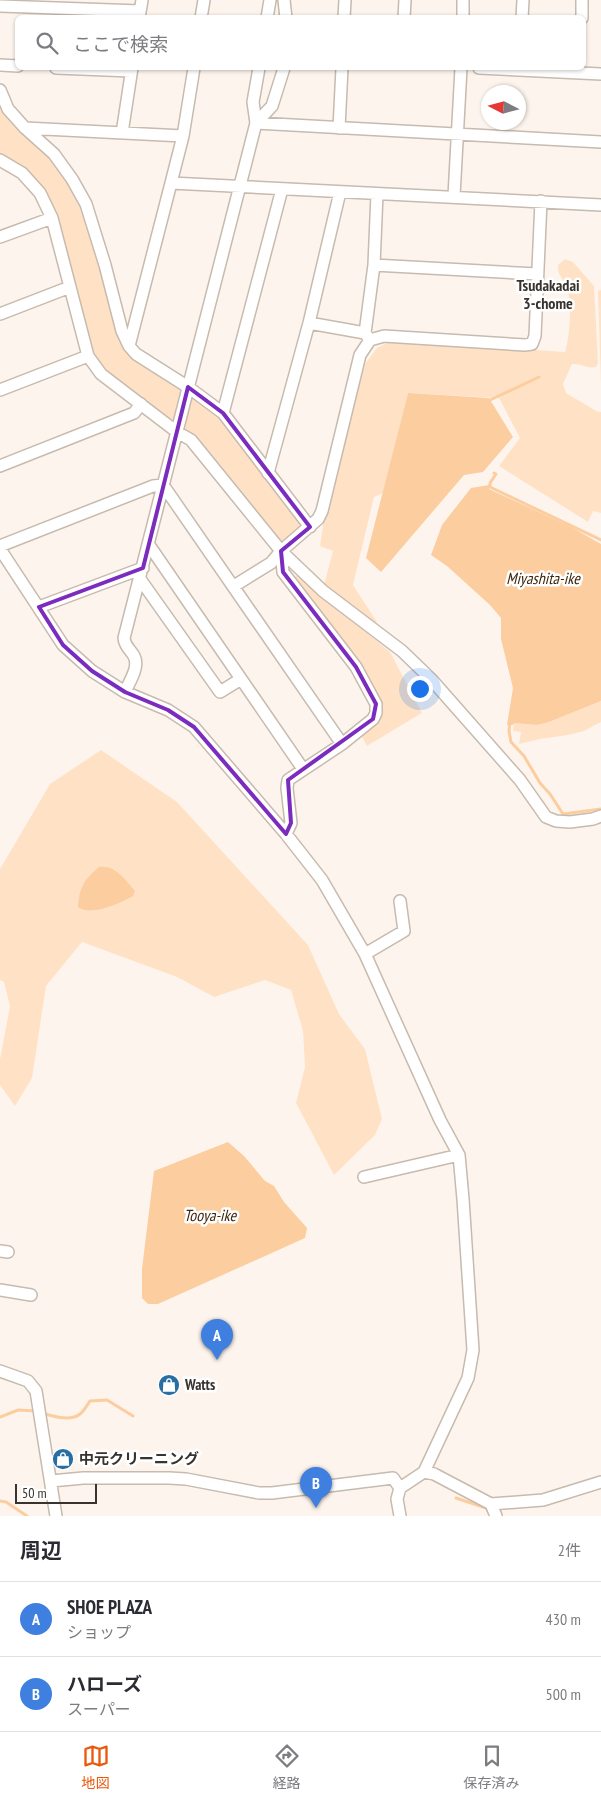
<!DOCTYPE html>
<html lang="ja">
<head>
<meta charset="utf-8">
<style>
	:root { --surface:#fff; --page:#f2f2f3; --text:#2b2b33; --muted:#7c7c81; --line:#e1e1e2; --accent:#ea580c }
	body { margin:0; font-family:"PT Sans Narrow","Noto Sans JP",sans-serif; background:var(--page); color:var(--text) }
	.compass { position:absolute; left:481px; top:85px; width:45px; height:45px; border-radius:50%; background:var(--surface); box-shadow:0 1px 4px #0004; rotate:276deg }
	.scale { position:absolute; left:15px; bottom:12px; width:82px; box-sizing:border-box; padding-left:5px; border:2px solid #38332e; border-top:0; font-size:14px; line-height:18px; white-space:nowrap; color:#38332e; -webkit-text-stroke:4px #fff; paint-order:stroke }
	.you { position:absolute; left:419px; top:688px; width:18px; height:18px; margin:-12px; border:4px solid #fff; border-radius:50%; background:#1a73e8; box-shadow:0 0 0 8px #1a73e833 }
	.badge { display:grid; place-items:center; width:32px; height:32px; border-radius:50%; background:var(--accent); color:#fff; font-size:16px; font-weight:700 }
	.pin { position:absolute; translate:-50% -41px; filter:drop-shadow(0 1px 2px #0008) }
	.pin::after { content:''; position:absolute; top:26px; width:18px; height:15px; background:inherit; clip-path:polygon(0 0,100% 0,50% 100%) }
	.list { margin:0; padding:0; list-style:none }
	h2 { display:flex; justify-content:space-between; align-items:center; height:65px; margin:0; padding:0 20px; font-size:21px }
	h2 small { font-size:16px; font-weight:400; color:var(--muted) }
	.list li { display:grid; grid-template-columns:32px 1fr auto; gap:15px; align-items:center; box-sizing:border-box; height:75px; padding:0 20px; border-top:1px solid var(--line) }
	.list b { display:block; font-size:19px; white-space:nowrap }
	.list p { margin:0; font-size:16px; white-space:nowrap; color:var(--muted) }
	.list em { font-size:16px; font-style:normal; color:var(--muted) }
	.icon { flex:none; width:28px; height:28px; fill:none; stroke:currentColor; stroke-width:2; stroke-linecap:round; stroke-linejoin:round }
	.map { position:relative; flex:none; width:601px; height:1516px; overflow:hidden }
	.search { position:absolute; background:var(--surface); box-shadow:0 1px 4px #0004; left:15px; right:15px; top:15px; height:55px; display:flex; align-items:center; gap:12px; box-sizing:border-box; padding:0 18px; border-radius:8px; color:var(--muted); font-size:19px }
	.sheet { height:215px; background:var(--surface) }
	nav { display:flex; justify-content:space-around; align-items:center; box-sizing:border-box; height:70px; border-top:1px solid var(--line); background:var(--surface); font-size:14px; color:var(--muted) }
	nav a { display:grid; justify-items:center; gap:2px }
	nav .on { color:var(--accent) }
	.map>svg:first-child { display:block }
</style>
</head>
<body>
<div class="map">
<svg width="601" height="1516" viewBox="0 0 601 1516">
	<rect width="100%" height="100%" fill="#fdf5ed"/>
	<path fill="#ffe2c6" d="M 0,99 L 4,110 L 18,129 L 51,156 L 84,206 L 119,333 L 180,386 L 183,390 L 176,419 L 171,419 L 143,401 L 104,372 L 92,354 L 54,215 L 0,155 Z
		M 565,259 L 573,262 L 594,286 L 598,363 L 596,367 C 587,369 581,363 572,364 L 563,384 L 566,393 L 598,412 L 601,412 L 601,513 L 593,511 L 588,522 L 499,466 L 520,438 L 499,398 L 408,393 L 383,493 L 374,497 L 353,585 L 377,622 L 372,626 L 324,585 L 333,551 L 320,546 L 323,525 L 365,364 L 377,348 L 392,340 L 565,352 C 570,336 573,299 565,283 C 560,274 558,276 558,265 Z
		M 601,290 L 601,385 L 598,291 Z
		M 196,395 L 222,416 L 303,522 L 302,528 L 283,543 L 279,541 L 185,433 L 184,425 L 191,397 Z
		M 295,576 L 298,576 L 390,652 L 422,713 L 367,746 L 360,733 L 378,720 L 359,665 Z
		M 601,701 L 601,722 L 584,731 L 568,735 L 540,739 L 519,744 L 521,732 L 513,731 L 514,723 L 537,725 L 549,722 Z
		M 101,750 L 177,802 L 308,945 L 339,1014 L 365,1049 L 382,1119 L 375,1135 L 334,1175 L 296,1103 L 305,1067 L 303,1031 L 291,990 L 265,980 L 214,997 L 177,977 L 82,942 L 46,986 L 32,1078 L 15,1106 L 0,1085 L 0,1059 L 10,1006 L 4,982 L 0,980 L 0,869 L 50,784 Z"/>
	<path fill="#fbcd9f" d="M 408,393 L 489,398 L 513,437 L 483,472 L 464,475 L 381,572 L 366,558 Z
		M 489,485 L 489,489 L 571,527 L 601,544 L 601,701 L 549,722 L 537,725 L 514,723 L 513,725 L 507,725 L 513,688 L 501,639 L 501,618 L 490,605 L 447,566 L 431,555 L 442,525 L 471,488 Z
		M 99,867 C 116,865 125,880 135,891 L 133,896 C 120,903 91,917 78,907 C 80,886 83,881 99,867 Z
		M 228,1142 L 244,1156 L 265,1181 L 274,1186 L 284,1202 L 307,1228 L 305,1238 L 158,1304 L 148,1304 L 142,1298 L 142,1269 L 154,1171 Z"/>
	<g fill="none" stroke-linecap="round" stroke-linejoin="round">
		<path stroke="#fbcd9f" stroke-width="3" d="M 488,401 L 539,377
			M 494,473 L 496,474 L 490,483 L 490,487 L 601,540
			M 510,721 L 509,731 L 511,742 L 524,756 L 540,783 L 550,794 L 563,814 L 601,809
			M 42,1413 C 53,1416 70,1422 80,1414 C 84,1411 87,1405 90,1401 L 107,1400 L 133,1416
			M 0,1417 L 18,1410 L 36,1411
			M 456,1498 L 486,1508 L 489,1512
			M 0,1501 L 6,1502 L 27,1516"/>
		<g stroke="#c7baae" stroke-width="14">
			<path id="minor" d="M 284,0 L 286,18
				M 0,6 L 140,11
				M 139,18 L 142,0
				M 201,18 L 204,0
				M 267,18 L 270,0
				M 344,18 L 345,0
				M 404,18 L 405,0
				M 463,18 L 463,0
				M 522,18 L 523,0
				M 582,18 L 582,0
				M 0,65 L 18,66
				M 56,68 L 131,71
				M 479,68 L 601,74
				M 0,90 L 8,109 L 25,128 L 54,154 L 72,179 L 86,204 L 105,265 L 122,331 L 129,346 L 136,354 L 188,387 L 223,413 L 310,527
				M 256,123 L 601,142
				M 256,123 L 272,106 L 284,68
				M 25,128 L 183,136 L 171,183 L 601,205
				M 339,128 L 342,68
				M 122,133 L 132,68
				M 183,136 L 194,68
				M 0,160 L 22,173 L 40,193 L 52,218 L 88,356 L 101,374 L 177,432 L 191,440 L 281,551 L 323,591 L 402,651 L 431,679 L 520,780 L 546,817 L 556,821 L 570,822 L 593,819 L 601,816
				M 454,196 L 461,68
				M 0,237 L 52,218
				M 374,265 L 537,274
				M 0,314 L 70,287
				M 309,323 L 365,333
				M 370,340 L 365,333 L 374,265 L 377,194
				M 129,346 L 171,183
				M 0,390 L 88,356
				M 223,413 L 282,189
				M 0,466 L 134,413 L 141,404
				M 268,473 L 309,323 L 340,192
				M 149,545 L 303,769
				M 0,546 L 153,486 L 163,485 L 342,744
				M 0,549 L 63,645 L 92,671 L 125,692 L 168,710 L 194,727 L 286,834 L 322,880 L 365,954 L 440,1120 L 459,1155 L 463,1199 L 473,1350 L 468,1378 L 424,1472 L 400,1488 L 397,1499 L 400,1516
				M 281,551 L 283,572 L 356,667 L 376,704 L 376,713 L 373,719 L 342,744 L 288,780 L 287,788 L 291,823 L 286,834
				M 140,579 L 220,692 L 241,679
				M 234,586 L 271,563 L 281,551 L 318,519 L 322,511 L 360,355 L 370,340 L 384,336 L 525,345 L 532,344 L 535,336 L 541,201
				M 39,607 L 143,568
				M 125,692 C 129,682 140,667 134,656 C 130,649 125,647 124,638 L 256,123 L 253,102 L 259,68
				M 365,954 L 404,931 L 400,901
				M 364,1177 L 459,1155
				M 0,1251 L 8,1252
				M 0,1290 L 31,1295
				M 0,1371 L 28,1381 L 36,1391 L 56,1516
				M 424,1472 L 434,1474 L 491,1504 L 543,1500 L 601,1482
				M 51,1481 L 83,1478 L 169,1478 L 186,1479 L 259,1493 L 272,1493 L 393,1478 L 400,1488
				M 491,1504 L 496,1516"/>
		</g>
		<use href="#minor" stroke="#fff" stroke-width="11"/>
	</g>
	<path fill="none" stroke="#7b2cbf" stroke-width="4" stroke-linejoin="round" d="M 188,387 L 223,413 L 310,527 L 281,551 L 283,572 L 356,667 L 376,704 L 373,719 L 288,780 L 291,823 L 286,834 L 194,727 L 168,710 L 125,692 L 92,671 L 63,645 L 39,607 L 143,568 Z"/>
	<defs>
		<g id="shop-disc" transform="scale(1.125)"><circle r="9.5" fill="#296ea3" stroke="#fff"/><path d="M-5-2.5h2.3a2.7 3.5 0 0 1 5.4 0H5L5.5 6h-11ZM-1.5-2.5h3a1.5 2.3 0 0 0-3 0Z" fill="#fff"/></g>
	</defs>
	<g fill-rule="evenodd">
		<use href="#shop-disc" x="169" y="1385"/>
		<use href="#shop-disc" x="63" y="1459"/>
	</g>
	<g text-anchor="middle" stroke-width="5" stroke-linejoin="round" paint-order="stroke">
		<g font-size="15" font-weight="bold" fill="#38332e" stroke="#fff" text-anchor="start">
			<text x="185" y="1390">Watts</text>
			<text x="79" y="1464">中元クリーニング</text>
		</g>
		<g font-size="16" font-weight="bold" fill="#38332e" stroke="#fff">
			<text x="548" y="291">Tsudakadai<tspan x="548" dy="18">3-chome</tspan></text>
		</g>
		<g font-size="16" font-style="italic" fill="#3f270e" stroke="#fff">
			<text x="543" y="584">Miyashita-ike</text>
			<text x="210" y="1221">Tooya-ike</text>
		</g>
	</g>
</svg>
<svg class="compass" viewBox="-18 -18 36 36"><path d="M0-13l5 13h-10z" fill="#e53935"/><path d="M0 13l5-13h-10z" fill="#7c7c81"/></svg>
<div class="scale">50 m</div>
<div class="you"></div>
<div class="pin badge" style="left:217px;top:1360px;background:#3f7fe0">A</div>
<div class="pin badge" style="left:316px;top:1508px;background:#3f7fe0">B</div>
<div class="search"><svg class="icon" aria-label="search" viewBox="0 0 24 24"><circle cx="10" cy="10" r="6"/><path d="M15 15l6 6"/></svg>ここで検索</div>
</div>
<section class="sheet">
<h2>周辺<small>2件</small></h2>
<ul class="list">
<li><span class="badge" style="background:#3f7fe0">A</span><div><b>SHOE PLAZA</b><p>ショップ</p></div><em>430 m</em></li>
<li><span class="badge" style="background:#3f7fe0">B</span><div><b>ハローズ</b><p>スーパー</p></div><em>500 m</em></li>
</ul>
</section>
<nav>
<a class="on"><svg class="icon" aria-label="map" viewBox="0 0 24 24"><path d="M3 6l6-2 6 2 6-2v14l-6 2-6-2-6 2zM9 4v14M15 6v14"/></svg>地図</a>
<a><svg class="icon" aria-label="directions" viewBox="0 0 24 24"><path d="M12 3l9 9-9 9-9-9zM9 14v-3h6M13 9l2 2-2 2"/></svg>経路</a>
<a><svg class="icon" aria-label="saved" viewBox="0 0 24 24"><path d="M7 4h10v16l-5-4-5 4z"/></svg>保存済み</a>
</nav>
</body>
</html>
